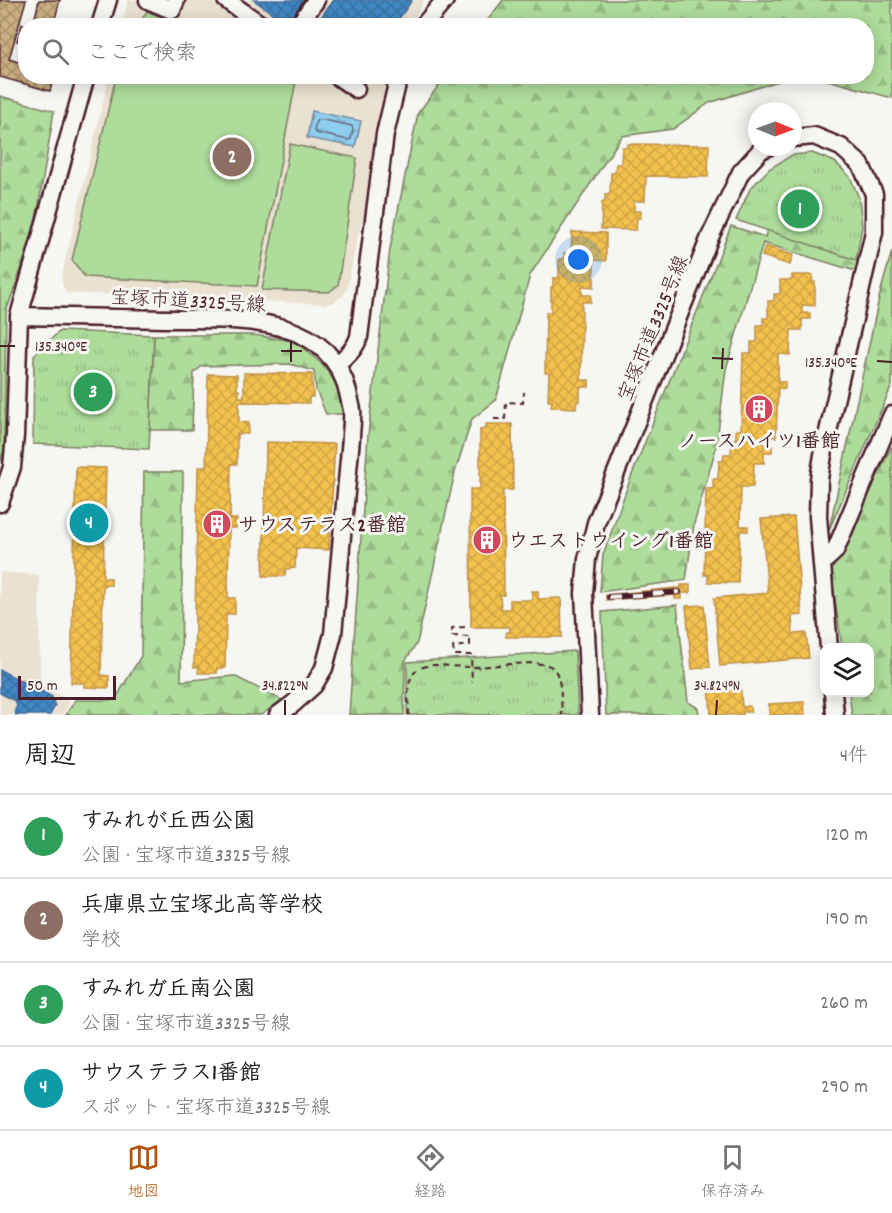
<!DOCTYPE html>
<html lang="ja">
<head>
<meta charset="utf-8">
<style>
	:root { --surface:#fff; --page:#f6f6f6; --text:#202124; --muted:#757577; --line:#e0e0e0; --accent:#b45309 }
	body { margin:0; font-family:Dekko,"Klee One",sans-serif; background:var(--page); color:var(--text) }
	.controls { position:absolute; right:18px; bottom:18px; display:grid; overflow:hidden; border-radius:12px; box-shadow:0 3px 15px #0003 }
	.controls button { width:54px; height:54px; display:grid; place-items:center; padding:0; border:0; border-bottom:2px solid var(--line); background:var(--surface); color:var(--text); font:30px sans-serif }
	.compass { position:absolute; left:748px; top:102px; width:54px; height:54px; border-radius:50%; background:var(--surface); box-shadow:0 3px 15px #0003; rotate:91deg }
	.scale { position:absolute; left:18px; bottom:15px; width:98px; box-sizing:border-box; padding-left:6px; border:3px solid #4a1f2b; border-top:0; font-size:16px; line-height:21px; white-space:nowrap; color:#4a1f2b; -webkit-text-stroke:4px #f6f6f2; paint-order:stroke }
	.you { position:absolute; left:579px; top:260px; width:21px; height:21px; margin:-15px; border:4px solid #fff; border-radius:50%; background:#1a73e8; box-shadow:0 0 0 9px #1a73e833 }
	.badge { display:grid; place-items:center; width:39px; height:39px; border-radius:50%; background:var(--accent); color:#fff; font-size:20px; font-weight:700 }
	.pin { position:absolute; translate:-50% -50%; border:3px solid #fff; box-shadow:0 2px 6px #0006 }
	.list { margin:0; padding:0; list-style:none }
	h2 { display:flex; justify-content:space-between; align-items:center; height:78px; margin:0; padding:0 24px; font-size:26px }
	h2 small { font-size:20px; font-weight:400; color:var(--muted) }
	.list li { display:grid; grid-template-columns:39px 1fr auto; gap:18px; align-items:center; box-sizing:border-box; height:84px; padding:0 24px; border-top:2px solid var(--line) }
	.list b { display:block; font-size:22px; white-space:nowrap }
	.list p { margin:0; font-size:20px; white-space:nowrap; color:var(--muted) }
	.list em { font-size:20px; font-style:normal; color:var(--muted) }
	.icon { flex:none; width:33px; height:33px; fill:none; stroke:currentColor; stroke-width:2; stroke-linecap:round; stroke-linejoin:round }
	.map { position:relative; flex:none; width:892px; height:715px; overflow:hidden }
	.search { position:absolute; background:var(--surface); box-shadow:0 3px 15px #0003; left:18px; right:18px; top:18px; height:66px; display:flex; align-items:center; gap:15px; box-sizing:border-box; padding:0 21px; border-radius:24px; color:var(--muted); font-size:22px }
	.sheet { height:414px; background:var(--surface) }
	nav { display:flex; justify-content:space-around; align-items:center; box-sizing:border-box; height:84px; border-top:2px solid var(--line); background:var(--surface); font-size:16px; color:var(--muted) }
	nav a { display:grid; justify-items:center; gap:3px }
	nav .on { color:var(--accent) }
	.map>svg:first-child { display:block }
</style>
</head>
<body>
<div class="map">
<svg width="892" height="715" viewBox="0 0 892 715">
	<defs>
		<pattern id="forest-firs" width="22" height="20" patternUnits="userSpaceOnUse" patternTransform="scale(1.5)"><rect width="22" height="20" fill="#aedc9b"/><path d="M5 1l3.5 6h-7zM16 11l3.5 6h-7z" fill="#97bc86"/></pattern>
		<pattern id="park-tufts" width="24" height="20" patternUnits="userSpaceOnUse" patternTransform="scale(1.5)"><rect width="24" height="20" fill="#aedc9b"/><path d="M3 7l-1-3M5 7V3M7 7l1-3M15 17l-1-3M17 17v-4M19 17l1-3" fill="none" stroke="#97bc86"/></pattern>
		<pattern id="water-ripples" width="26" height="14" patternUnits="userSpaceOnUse" patternTransform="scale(1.5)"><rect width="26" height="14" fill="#8ecdef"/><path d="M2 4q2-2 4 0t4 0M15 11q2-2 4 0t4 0" fill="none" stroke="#7cb0cd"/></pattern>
		<pattern id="homes-cross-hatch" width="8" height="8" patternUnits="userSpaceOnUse" patternTransform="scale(1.5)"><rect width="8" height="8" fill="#f2c14e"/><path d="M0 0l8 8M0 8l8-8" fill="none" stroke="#d1a544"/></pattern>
		<pattern id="schools-cross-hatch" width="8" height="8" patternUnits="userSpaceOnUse" patternTransform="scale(1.5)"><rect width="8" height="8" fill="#3f88c5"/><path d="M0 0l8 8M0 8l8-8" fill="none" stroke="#376fa0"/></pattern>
		<pattern id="building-cross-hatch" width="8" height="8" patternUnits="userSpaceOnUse" patternTransform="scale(1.5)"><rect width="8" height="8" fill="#cdb082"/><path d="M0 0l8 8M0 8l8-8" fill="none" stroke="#a88f6b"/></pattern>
	</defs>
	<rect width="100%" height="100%" fill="#f6f6f2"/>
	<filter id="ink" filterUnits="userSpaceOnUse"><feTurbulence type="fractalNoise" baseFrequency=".0167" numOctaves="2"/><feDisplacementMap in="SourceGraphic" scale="12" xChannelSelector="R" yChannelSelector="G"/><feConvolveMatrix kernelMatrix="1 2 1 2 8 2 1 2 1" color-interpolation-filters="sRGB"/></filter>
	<g filter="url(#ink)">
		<path fill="#eae1d0" d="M 128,0 L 424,0 L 412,25 L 122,26 Z
			M 109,77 L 389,77 L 383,98 L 365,216 L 359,231 L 347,288 L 343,296 L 334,302 L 327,304 L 67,293 L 62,284 L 62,275 Z
			M 0,572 L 39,575 L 40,683 L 70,702 L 63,715 L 0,715 Z"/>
		<path fill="#aedc9b" stroke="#7c7e63" stroke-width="1.5" d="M 147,11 L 178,25 L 139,25 Z
			M 286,76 L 296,81 L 257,286 L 85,277 L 72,260 L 116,77 Z
			M 290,144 L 357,158 L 338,285 L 329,292 L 262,290 Z"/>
		<path fill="url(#forest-firs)" stroke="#7c7e63" stroke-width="1.5" d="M 503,0 L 892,0 L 892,98 L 817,77 L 866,76 L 866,26 L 484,25 Z
			M 445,77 L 791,77 L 709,103 L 673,129 L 622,136 L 530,275 L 496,400 L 472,419 L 455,472 L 417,643 L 405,661 L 404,715 L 349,715 L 368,435 L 390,249 L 418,113 Z
			M 0,96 L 54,111 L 34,233 L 6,312 L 4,450 L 0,463 Z
			M 771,217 L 840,249 L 860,260 L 859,269 L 852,270 L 763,243 L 726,369 L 716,448 L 694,524 L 686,580 L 600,592 L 603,555 L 630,480 L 731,226 L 765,237 Z
			M 892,251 L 892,385 L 829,530 L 880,294 Z
			M 154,335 L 253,335 L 294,341 L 321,363 L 335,381 L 345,414 L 326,414 L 316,390 L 314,371 L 290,364 L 202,366 L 194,373 L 192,430 L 150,430 Z
			M 892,446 L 892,715 L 852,715 L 849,693 L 870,692 L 870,648 L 842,647 L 831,572 Z
			M 144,472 L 183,472 L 181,681 L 234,676 L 282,700 L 261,715 L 66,715 L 75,700 L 115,700 L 141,656 Z
			M 677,605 L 688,702 L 698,708 L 699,715 L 606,715 L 602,612 Z"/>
		<path fill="url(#park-tufts)" stroke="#7c7e63" stroke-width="1.5" d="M 812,153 L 835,162 L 850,177 L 859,198 L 862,227 L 856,260 L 736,220 L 750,189 L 769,169 L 792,155 Z
			M 60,331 L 154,335 L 149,449 L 33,444 L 34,355 Z
			M 575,651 L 578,715 L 407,715 L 407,662 Z"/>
		<path fill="url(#water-ripples)" stroke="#7387a1" stroke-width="1.5" d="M 312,111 L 361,121 L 355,147 L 307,138 Z"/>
		<path fill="url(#homes-cross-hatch)" stroke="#c09044" stroke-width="1.5" d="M 628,144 L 709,145 L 708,177 L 646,176 L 645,201 L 634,201 L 634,211 L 641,211 L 641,218 L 637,218 L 636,230 L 601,229 L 602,202 L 605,202 L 605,194 L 610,194 L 611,173 L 615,173 L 616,164 L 621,164 L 622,147 L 628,147 Z
			M 572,232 L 606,233 L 606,261 L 594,260 L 594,287 L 582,286 L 582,295 L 591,295 L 591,302 L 582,302 L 581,380 L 589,380 L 589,387 L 580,387 L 580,401 L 577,401 L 576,408 L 551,407 L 552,401 L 548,401 L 549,373 L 545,373 L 546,312 L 551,312 L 551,287 L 553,287 L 553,278 L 559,278 L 559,259 L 564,259 L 564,253 L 571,253 Z
			M 765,246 L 793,255 L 790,265 L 762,256 Z
			M 792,275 L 813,275 L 812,282 L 815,282 L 815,306 L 802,305 L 802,313 L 810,313 L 810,319 L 802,319 L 802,330 L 791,330 L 790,355 L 778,354 L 778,382 L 785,382 L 785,389 L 778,388 L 776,437 L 764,437 L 764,446 L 772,446 L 772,452 L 764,452 L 764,463 L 754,463 L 753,487 L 741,487 L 740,526 L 748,526 L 748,531 L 740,531 L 738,583 L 708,582 L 708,575 L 704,575 L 706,488 L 713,489 L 713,479 L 718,479 L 719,461 L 723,461 L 724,454 L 731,454 L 732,439 L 736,439 L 736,430 L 741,430 L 743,353 L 751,353 L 751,342 L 757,342 L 757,325 L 763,325 L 763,318 L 768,318 L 768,301 L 774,301 L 774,294 L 780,294 L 780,280 L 792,280 Z
			M 244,373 L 312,374 L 313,397 L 309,397 L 309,403 L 239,402 L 239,422 L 249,423 L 248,434 L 237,434 L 237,464 L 231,464 L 230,519 L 237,519 L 236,528 L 229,528 L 228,598 L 235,598 L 235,614 L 226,614 L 225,668 L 217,668 L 217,673 L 198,673 L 199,667 L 194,667 L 198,467 L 206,467 L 208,374 L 237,375 L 237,390 L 239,390 L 239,397 L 244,397 Z
			M 486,424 L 512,424 L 513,490 L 503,490 L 504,595 L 500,595 L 501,609 L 510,609 L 510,600 L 532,600 L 532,591 L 538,591 L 538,599 L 561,598 L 562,637 L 506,637 L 506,632 L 510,632 L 510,627 L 471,627 L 470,489 L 480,489 L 480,429 L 486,429 Z
			M 266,442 L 335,444 L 329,550 L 296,548 L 295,568 L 286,569 L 285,576 L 263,576 Z
			M 76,467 L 106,468 L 103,578 L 111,578 L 111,585 L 103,585 L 101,675 L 109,676 L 109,688 L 84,687 L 84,683 L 71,683 Z
			M 794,517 L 802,615 L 792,616 L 793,634 L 806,633 L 809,658 L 720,666 L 714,598 L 768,593 L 761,519 Z
			M 681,585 L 690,585 L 690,593 L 682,593 L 682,599 L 675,599 L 675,588 L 681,588 Z
			M 675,588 L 675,595 L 606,600 L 606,595 Z
			M 704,605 L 710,667 L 692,669 L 686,606 Z
			M 740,680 L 742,707 L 750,706 L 751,712 L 743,712 L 743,715 L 711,715 L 709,683 Z
			M 804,702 L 805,715 L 769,715 L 769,704 Z"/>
		<path fill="url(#schools-cross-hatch)" stroke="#426897" stroke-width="1.5" d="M 254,0 L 303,0 L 287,24 Z
			M 333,0 L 412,0 L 394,26 L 315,26 Z
			M 0,670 L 29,685 L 32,689 L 34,687 L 52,697 L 55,706 L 50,715 L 16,715 L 15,710 L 17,706 L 15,701 L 0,693 Z"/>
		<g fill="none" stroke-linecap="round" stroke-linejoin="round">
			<path stroke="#656579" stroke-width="1.5" d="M 319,119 L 352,126 L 353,129 L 351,139 L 348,140 L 316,133 L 314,131 L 316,121 Z"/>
		</g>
		<path fill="url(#building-cross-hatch)" stroke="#4a1f2b" stroke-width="1.5" d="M 0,0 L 26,0 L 9,59 L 24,64 L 26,56 L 26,76 L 54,76 L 50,91 L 0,77 Z
			M 39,0 L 60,0 L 53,26 L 33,26 Z
			M 22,24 L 28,26 L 26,26 L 26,44 L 17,41 Z"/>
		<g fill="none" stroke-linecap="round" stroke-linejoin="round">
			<g stroke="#4a1f2b" stroke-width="21">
				<path id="minor" d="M 148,0 L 172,10 L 176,0
					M 226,0 L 263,26
					M 100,26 L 108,0
					M 298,26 L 316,0
					M 423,26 L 445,0
					M 337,76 L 356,89
					M 793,138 L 814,136 L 841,147 L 861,165 L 874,194 L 874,232 L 824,449 L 819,479 L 818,517 L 829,648
					M 19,316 L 86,76
					M 336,364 C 347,357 355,349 359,337 L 385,134 L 399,76
					M 0,503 L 12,467 L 15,436 L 19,316 C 68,317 117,318 166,319 C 231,320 328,311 348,392 C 349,398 351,404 352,410 C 353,419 351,429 351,438 L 333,634 L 324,668 L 314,685 L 293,704 L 278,715
					M 822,563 L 835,551 L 892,415
					M 833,692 L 835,715
					M 590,715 L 584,593 L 587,559 L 596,523 L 710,237 L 741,172 L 761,150 L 768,147"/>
			</g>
			<path stroke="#4a1f2b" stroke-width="2" stroke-dasharray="6 4.5" stroke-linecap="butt" d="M 494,419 L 505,419 L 506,402 L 523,403 L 524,392
				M 465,627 L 452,628 L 452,636 L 470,637 L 470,645 L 453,647 L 454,655 L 471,655 L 472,682
				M 409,715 C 409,702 405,680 416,671 C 420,667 427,666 433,665 C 445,665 457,667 469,667 C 488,668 538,658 552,667 C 562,674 561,703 562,715"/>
			<use href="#minor" stroke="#f6f6f2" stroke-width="16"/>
			<g stroke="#4a1f2b" stroke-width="6">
				<path id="rail" d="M 609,597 L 679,592"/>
			</g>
			<use href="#rail" stroke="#f6f6f2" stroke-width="4" stroke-dasharray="11" stroke-linecap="butt"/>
		</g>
	</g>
	<path fill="none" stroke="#4a1f2b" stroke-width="2" d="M 0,346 L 15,346M 281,351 L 302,351M 712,358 L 733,359M 877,361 L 892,362M 291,362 L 291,341M 722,369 L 723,348M 285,715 L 285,700M 716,715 L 717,700"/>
	<defs>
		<g id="building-disc" transform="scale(1.5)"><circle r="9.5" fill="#d1495b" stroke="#f6f6f2"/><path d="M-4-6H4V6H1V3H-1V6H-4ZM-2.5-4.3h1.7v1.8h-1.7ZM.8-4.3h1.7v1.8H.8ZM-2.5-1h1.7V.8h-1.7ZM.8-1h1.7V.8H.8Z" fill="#fff"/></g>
	</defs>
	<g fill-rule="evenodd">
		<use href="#building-disc" x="759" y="409"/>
		<use href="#building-disc" x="217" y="524"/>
		<use href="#building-disc" x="487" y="540"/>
	</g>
	<g text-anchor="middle" stroke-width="6" stroke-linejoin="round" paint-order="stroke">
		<g font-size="20" fill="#4a1f2b" stroke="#f6f6f2">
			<text transform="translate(188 300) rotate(3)" y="7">宝塚市道3325号線</text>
			<text transform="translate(652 328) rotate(-68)" y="7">宝塚市道3325号線</text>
		</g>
		<g font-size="20" font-weight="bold" fill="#4a1f2b" stroke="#f6f6f2" text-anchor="start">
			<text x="759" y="447" text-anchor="middle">ノースハイツ1番館</text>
			<text x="238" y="531">サウステラス2番館</text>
			<text x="508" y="547">ウエストウイング1番館</text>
		</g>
	</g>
	<g font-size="15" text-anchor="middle" fill="#4a1f2b" stroke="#f6f6f2" stroke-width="6" stroke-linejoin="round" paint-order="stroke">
		<text x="61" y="351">135.340°E</text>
		<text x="831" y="367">135.340°E</text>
		<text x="285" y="690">34.822°N</text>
		<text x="717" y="690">34.824°N</text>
	</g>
</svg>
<div class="controls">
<button><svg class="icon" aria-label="layers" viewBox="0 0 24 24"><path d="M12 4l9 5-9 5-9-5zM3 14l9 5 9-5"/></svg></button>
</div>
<svg class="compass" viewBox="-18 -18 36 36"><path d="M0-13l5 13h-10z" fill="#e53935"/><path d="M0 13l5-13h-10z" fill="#757577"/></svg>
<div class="scale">50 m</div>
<div class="you"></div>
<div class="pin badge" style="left:800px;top:209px;background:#2e9e5b">1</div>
<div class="pin badge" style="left:232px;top:157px;background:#8d6e63">2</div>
<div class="pin badge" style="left:93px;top:392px;background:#2e9e5b">3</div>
<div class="pin badge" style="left:89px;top:523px;background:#0f9aa8">4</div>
<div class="search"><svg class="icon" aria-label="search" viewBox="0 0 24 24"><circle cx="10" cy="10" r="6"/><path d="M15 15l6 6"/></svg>ここで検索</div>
</div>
<section class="sheet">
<h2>周辺<small>4件</small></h2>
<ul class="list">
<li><span class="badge" style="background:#2e9e5b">1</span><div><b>すみれが丘西公園</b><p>公園 · 宝塚市道3325号線</p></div><em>120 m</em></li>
<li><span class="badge" style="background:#8d6e63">2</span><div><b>兵庫県立宝塚北高等学校</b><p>学校</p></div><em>190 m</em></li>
<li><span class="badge" style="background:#2e9e5b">3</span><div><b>すみれガ丘南公園</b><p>公園 · 宝塚市道3325号線</p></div><em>260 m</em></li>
<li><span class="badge" style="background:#0f9aa8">4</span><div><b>サウステラス1番館</b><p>スポット · 宝塚市道3325号線</p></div><em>290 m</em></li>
</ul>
</section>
<nav>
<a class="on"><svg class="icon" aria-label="map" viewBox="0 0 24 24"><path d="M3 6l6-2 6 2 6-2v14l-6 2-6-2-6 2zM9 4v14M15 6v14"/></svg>地図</a>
<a><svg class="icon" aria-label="directions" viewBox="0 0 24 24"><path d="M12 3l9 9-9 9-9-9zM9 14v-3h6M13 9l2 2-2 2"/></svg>経路</a>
<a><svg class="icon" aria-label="saved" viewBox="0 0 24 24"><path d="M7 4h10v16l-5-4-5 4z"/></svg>保存済み</a>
</nav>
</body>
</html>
